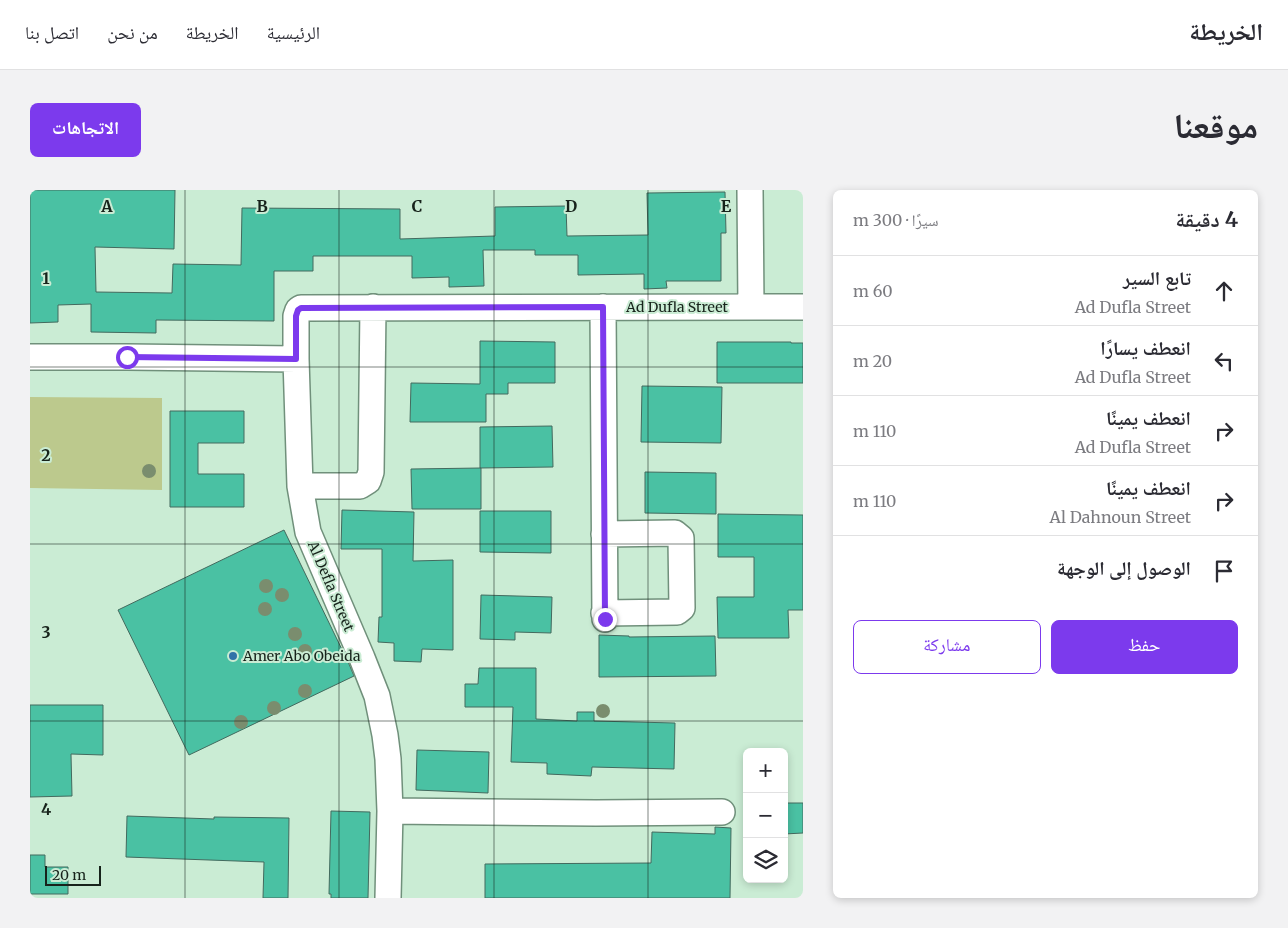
<!DOCTYPE html>
<html lang="ar">
<head>
<meta charset="utf-8">
<style>
	:root { --surface:#fff; --page:#f2f2f3; --text:#2b2b33; --muted:#7c7c81; --line:#e1e1e2; --accent:#7c3aed }
	body { margin:0; font-family:Merriweather,"Noto Naskh Arabic",serif; background:var(--page); color:var(--text); direction:rtl }
	.controls { position:absolute; right:15px; bottom:15px; display:grid; overflow:hidden; border-radius:8px; box-shadow:0 2px 8px #0003 }
	.controls button { width:45px; height:45px; display:grid; place-items:center; padding:0; border:0; border-bottom:1px solid var(--line); background:var(--surface); color:var(--text); font:25px sans-serif }
	.scale { position:absolute; left:15px; bottom:12px; width:56px; box-sizing:border-box; padding-left:5px; border:2px solid #17231b; border-top:0; font-size:14px; line-height:18px; white-space:nowrap; color:#17231b; -webkit-text-stroke:4px #caecd4; paint-order:stroke }
	.stop { position:absolute; width:15px; height:15px; margin:-11px; border:4px solid #7c3aed; border-radius:50%; background:#fff }
	.stop.end { background:#7c3aed; border-color:#fff; box-shadow:0 1px 5px #0008 }
	.list { margin:0; padding:0; list-style:none }
	h2 { display:flex; justify-content:space-between; align-items:center; height:65px; margin:0; padding:0 20px; font-size:21px }
	h2 small { font-size:16px; font-weight:400; color:var(--muted) }
	.list li { display:grid; grid-template-columns:32px 1fr auto; gap:15px; align-items:center; box-sizing:border-box; height:70px; padding:0 20px; border-top:1px solid var(--line) }
	.list b { display:block; font-size:19px; white-space:nowrap }
	.list p { margin:0; font-size:16px; white-space:nowrap; color:var(--muted) }
	.list em { font-size:16px; font-style:normal; color:var(--muted) }
	.actions { display:flex; gap:10px; padding:15px 20px }
	.actions a { flex:1; padding:11px 0; border:1px solid var(--accent); border-radius:8px; text-align:center; font-size:18px; color:var(--accent) }
	.actions .main { background:var(--accent); color:#fff }
	.icon { flex:none; width:28px; height:28px; fill:none; stroke:currentColor; stroke-width:2; stroke-linecap:round; stroke-linejoin:round }
	.map { position:relative; flex:none; width:773px; height:708px; overflow:hidden; direction:ltr; border-radius:8px }
	header { display:flex; align-items:center; gap:30px; box-sizing:border-box; height:70px; padding:0 25px; background:var(--surface); border-bottom:1px solid var(--line) }
	header strong { font-size:24px }
	nav { display:flex; gap:28px; margin-inline-start:auto; font-size:18px }
	.intro { display:flex; align-items:center; justify-content:space-between; box-sizing:border-box; height:120px; padding:0 30px }
	h1 { margin:0; font-size:35px }
	.button { padding:12px 22px; border-radius:8px; background:var(--accent); color:#fff; font-size:18px; font-weight:700 }
	main { display:flex; gap:30px; padding:0 30px }
	aside { flex:1; background:var(--surface); border-radius:8px; box-shadow:0 2px 8px #0003 }
	.map>svg:first-child { display:block }
</style>
</head>
<body>
<header>
<strong>الخريطة</strong>
<nav><a>الرئيسية</a><a>الخريطة</a><a>من نحن</a><a>اتصل بنا</a></nav>
</header>
<div class="intro"><h1>موقعنا</h1><a class="button">الاتجاهات</a></div>
<main>
<aside>
<h2>4 دقيقة<small>سيرًا · 300 m</small></h2>
<ul class="list">
<li><svg class="icon" aria-label="ahead" viewBox="0 0 24 24"><path d="M12 20V5M6 11l6-6 6 6"/></svg><div><b>تابع السير</b><p>Ad Dufla Street</p></div><em>60 m</em></li>
<li><svg class="icon" aria-label="left" viewBox="0 0 24 24"><path d="M17 20v-9H6M10 6l-5 5 5 5"/></svg><div><b>انعطف يسارًا</b><p>Ad Dufla Street</p></div><em>20 m</em></li>
<li><svg class="icon" aria-label="right" viewBox="0 0 24 24"><path d="M7 20v-9h11M14 6l5 5-5 5"/></svg><div><b>انعطف يمينًا</b><p>Ad Dufla Street</p></div><em>110 m</em></li>
<li><svg class="icon" aria-label="right" viewBox="0 0 24 24"><path d="M7 20v-9h11M14 6l5 5-5 5"/></svg><div><b>انعطف يمينًا</b><p>Al Dahnoun Street</p></div><em>110 m</em></li>
<li><svg class="icon" aria-label="arrive" viewBox="0 0 24 24"><path d="M6 21V4h12l-3 4 3 4H6"/></svg><div><b>الوصول إلى الوجهة</b></div></li>
</ul>
<div class="actions"><a class="main">حفظ</a><a>مشاركة</a></div>
</aside>
<div class="map">
<svg width="773" height="708" viewBox="0 0 773 708">
	<rect width="100%" height="100%" fill="#caecd4"/>
	<path fill="#bcc98d" d="M 0,207 L 132,208 L 132,300 L 0,298 Z"/>
	<path fill="#4ac1a3" stroke="#436a5e" d="M 0,0 L 145,0 L 144,59 L 65,57 L 66,102 L 142,103 L 143,74 L 211,75 L 212,18 L 370,19 L 370,49 L 465,46 L 465,17 L 536,16 L 537,46 L 618,45 L 617,3 L 695,2 L 696,43 L 691,43 L 691,91 L 636,91 L 637,98 L 614,99 L 614,84 L 548,85 L 548,65 L 505,65 L 505,60 L 453,60 L 454,96 L 419,97 L 419,87 L 382,88 L 382,66 L 283,66 L 283,81 L 244,81 L 244,131 L 126,130 L 126,143 L 61,142 L 61,114 L 28,115 L 28,132 L 0,133 Z
		M 450,151 L 525,152 L 525,193 L 478,193 L 478,204 L 456,204 L 456,232 L 380,232 L 381,193 L 450,194 Z
		M 687,152 L 761,152 L 761,153 L 773,153 L 773,193 L 687,193 Z
		M 612,196 L 692,197 L 691,253 L 611,252 Z
		M 140,221 L 214,221 L 214,253 L 168,253 L 168,284 L 214,284 L 214,317 L 140,317 Z
		M 522,236 L 523,277 L 450,278 L 450,237 Z
		M 451,278 L 451,319 L 382,319 L 381,279 Z
		M 615,282 L 686,283 L 686,324 L 615,323 Z
		M 312,320 L 384,322 L 383,371 L 423,370 L 423,460 L 392,459 L 391,472 L 364,471 L 364,453 L 348,452 L 349,427 L 352,427 L 352,359 L 311,359 Z
		M 450,321 L 521,321 L 521,363 L 450,362 Z
		M 688,324 L 773,325 L 773,420 L 758,420 L 759,448 L 688,448 L 687,407 L 724,407 L 724,367 L 688,367 Z
		M 254,340 L 319,474 L 324,486 L 159,565 L 88,420 Z
		M 451,405 L 522,407 L 521,443 L 485,442 L 485,450 L 450,449 Z
		M 569,445 L 599,446 L 599,447 L 685,446 L 686,486 L 569,487 Z
		M 449,478 L 506,478 L 506,529 L 547,531 L 547,522 L 564,522 L 564,531 L 645,533 L 644,579 L 562,577 L 561,586 L 517,584 L 517,573 L 481,572 L 483,517 L 435,517 L 435,494 L 448,494 Z
		M 0,515 L 73,515 L 73,565 L 41,564 L 42,606 L 0,607 Z
		M 387,560 L 459,562 L 458,603 L 386,600 Z
		M 754,613 L 773,613 L 773,643 L 754,644 Z
		M 301,621 L 340,622 L 338,708 L 301,708 L 301,704 L 299,704 Z
		M 97,626 L 184,629 L 184,627 L 259,628 L 258,708 L 233,708 L 234,672 L 96,667 Z
		M 685,637 L 701,638 L 700,708 L 455,708 L 455,674 L 621,673 L 622,642 L 685,644 Z
		M 0,665 L 15,665 L 15,677 L 38,677 L 38,704 L 0,704 Z"/>
	<g fill="none" stroke-linecap="round" stroke-linejoin="round">
		<g stroke="#70907b" stroke-width="28">
			<path id="minor" d="M 720,0 L 721,117
				M 573,117 L 575,429
				M 0,167 L 97,167 L 266,169 L 266,126 L 268,120 L 271,118 L 773,117
				M 266,169 L 270,296 L 278,342 L 332,468 L 347,506 L 355,545 L 358,569 L 360,621 L 358,708
				M 270,296 L 330,296 L 338,291 L 341,282 L 343,117
				M 574,344 L 645,343 L 651,348 L 652,418 L 647,422 L 574,423
				M 360,621 L 566,623 L 692,622"/>
		</g>
		<use href="#minor" stroke="#fff" stroke-width="25"/>
	</g>
	<g fill="#7a8d6e">
		<circle cx="119" cy="281" r="7"/>
		<circle cx="236" cy="396" r="7"/>
		<circle cx="252" cy="405" r="7"/>
		<circle cx="235" cy="419" r="7"/>
		<circle cx="265" cy="444" r="7"/>
		<circle cx="275" cy="461" r="7"/>
		<circle cx="275" cy="501" r="7"/>
		<circle cx="244" cy="518" r="7"/>
		<circle cx="573" cy="521" r="7"/>
		<circle cx="211" cy="532" r="7"/>
	</g>
	<g fill="none" stroke-linecap="round" stroke-linejoin="round">
		<path stroke="#7c3aed" stroke-width="6" d="M 97,167 L 266,169 L 266,126 L 268,120 L 271,118 L 573,117 L 575,429"/>
	</g>
	<path fill="none" stroke="#17231b" stroke-width="1" stroke-opacity="0.55" d="M 155,0 L 155,708M 309,0 L 309,708M 464,0 L 464,708M 618,0 L 618,708M 0,177 L 773,177M 0,354 L 773,354M 0,531 L 773,531"/>
	<circle fill="#3172a8" stroke="#caecd4" stroke-width="2" cx="203" cy="466" r="5"/>
	<g text-anchor="middle" stroke-width="4" stroke-linejoin="round" paint-order="stroke">
		<g font-size="14" fill="#17231b" stroke="#caecd4">
			<text x="647" y="122">Ad Dufla Street</text>
			<text transform="translate(301 396) rotate(67)" y="5">Al Defla Street</text>
		</g>
		<g font-size="14" fill="#17231b" stroke="#caecd4" text-anchor="start">
			<text x="213" y="471">Amer Abo Obeida</text>
		</g>
	</g>
	<g font-size="16" text-anchor="middle" font-weight="bold" fill="#17231b" stroke="#caecd4" stroke-width="4" stroke-linejoin="round" paint-order="stroke">
		<text x="77" y="22">A</text>
		<text x="232" y="22">B</text>
		<text x="387" y="22">C</text>
		<text x="541" y="22">D</text>
		<text x="696" y="22">E</text>
		<text x="16" y="94">1</text>
		<text x="16" y="271">2</text>
		<text x="16" y="448">3</text>
		<text x="16" y="625">4</text>
	</g>
</svg>
<div class="controls">
<button>+</button>
<button>−</button>
<button><svg class="icon" aria-label="layers" viewBox="0 0 24 24"><path d="M12 4l9 5-9 5-9-5zM3 14l9 5 9-5"/></svg></button>
</div>
<div class="scale">20 m</div>
<div class="stop" style="left:97px;top:167px"></div>
<div class="stop end" style="left:575px;top:429px"></div>
</div>
</main>
</body>
</html>
